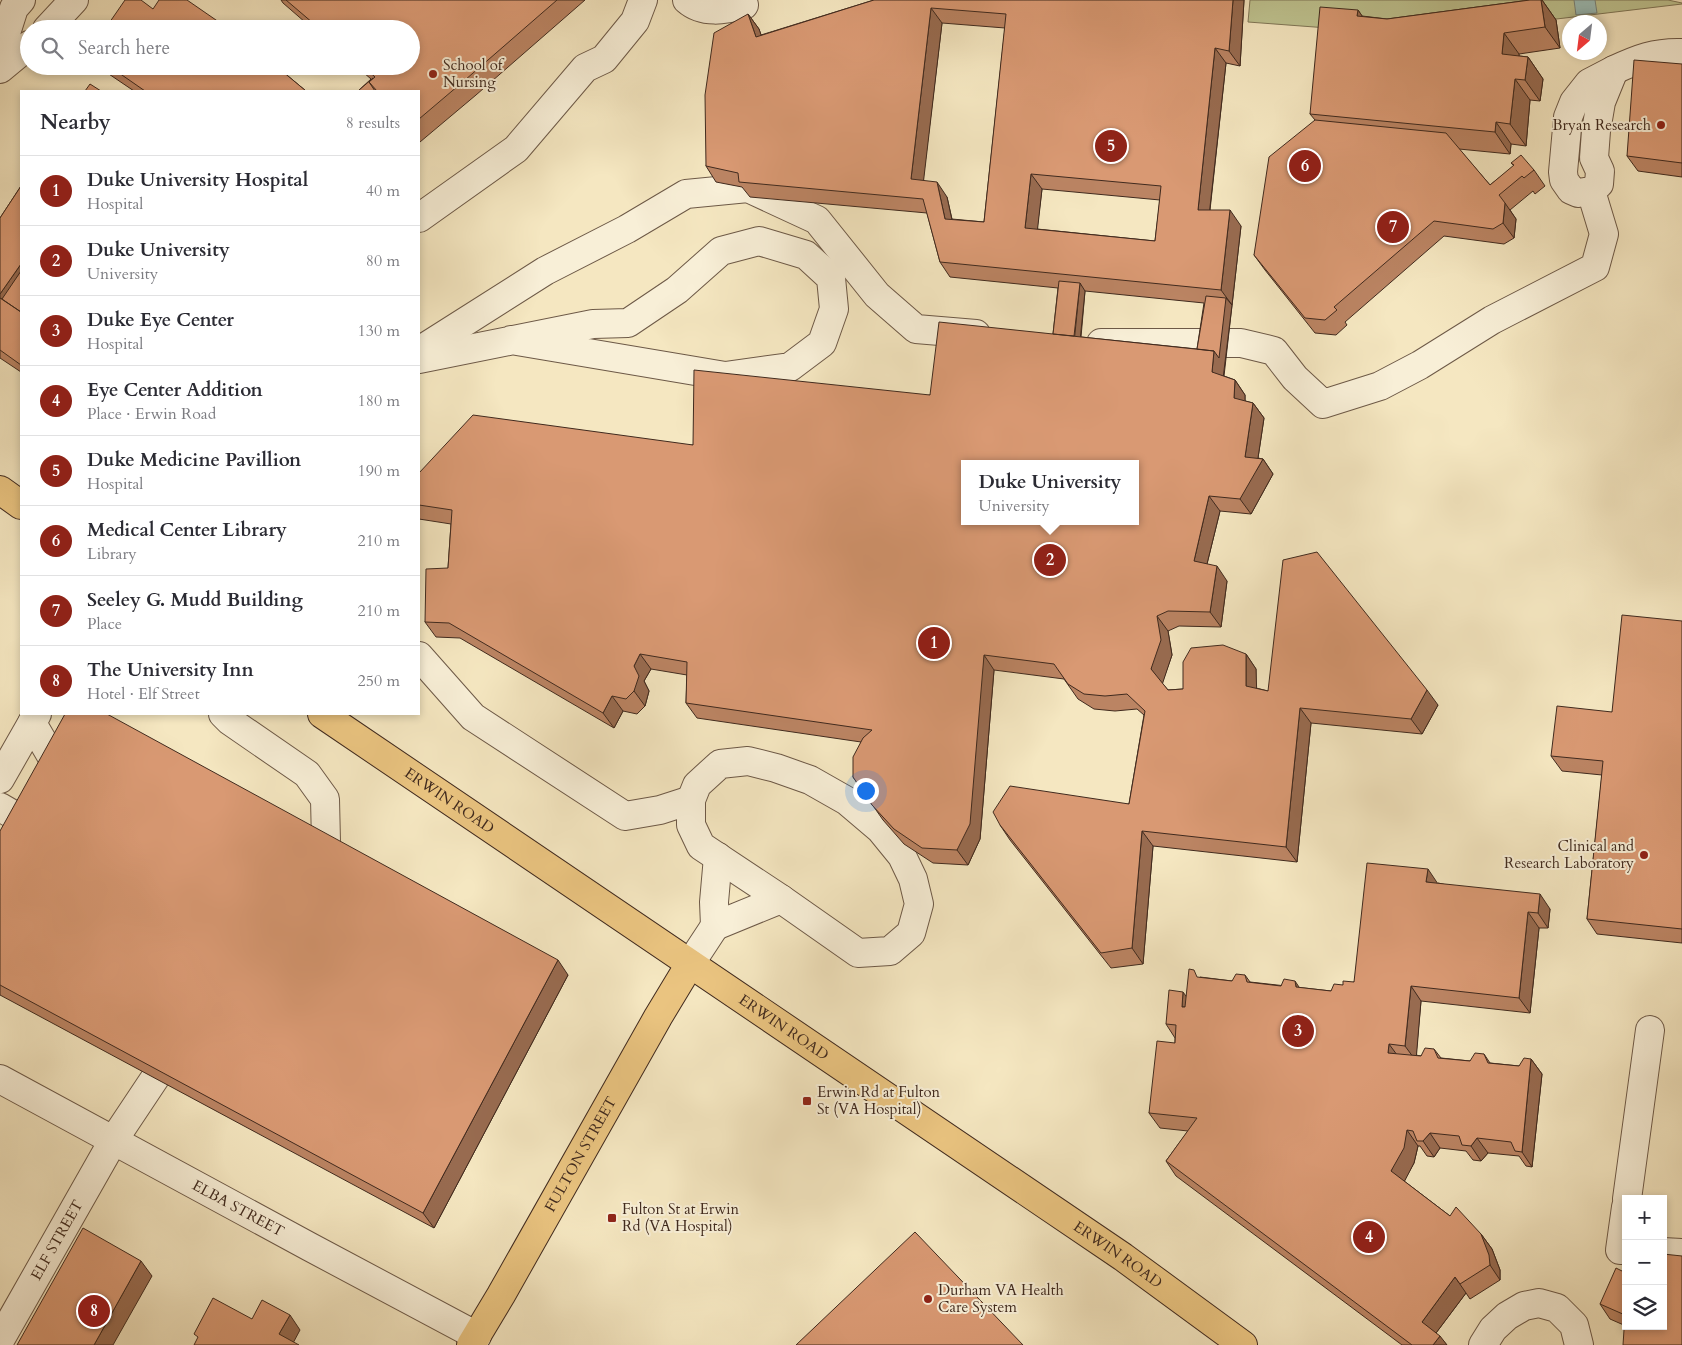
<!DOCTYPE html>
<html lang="en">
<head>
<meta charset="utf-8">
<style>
	:root { --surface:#fff; --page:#f2f2f3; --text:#2b2b33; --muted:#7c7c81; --line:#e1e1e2; --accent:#8f2418 }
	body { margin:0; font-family:Cardo,serif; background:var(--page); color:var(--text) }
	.controls { position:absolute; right:15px; bottom:15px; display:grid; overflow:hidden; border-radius:0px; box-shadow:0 2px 8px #0003 }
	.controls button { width:45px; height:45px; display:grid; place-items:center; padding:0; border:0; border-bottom:1px solid var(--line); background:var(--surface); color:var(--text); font:25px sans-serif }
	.compass { position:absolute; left:1562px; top:15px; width:45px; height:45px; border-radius:50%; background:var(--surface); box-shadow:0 2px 8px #0003; rotate:208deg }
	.you { position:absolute; left:865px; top:790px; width:18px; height:18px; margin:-12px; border:4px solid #fff; border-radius:50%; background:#1a73e8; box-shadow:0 0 0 8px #1a73e833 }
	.badge { display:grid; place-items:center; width:32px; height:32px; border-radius:50%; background:var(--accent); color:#fff; font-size:16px; font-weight:700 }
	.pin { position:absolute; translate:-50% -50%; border:2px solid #fff; box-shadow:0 1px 5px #0006 }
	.popup { position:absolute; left:961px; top:460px; width:178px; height:65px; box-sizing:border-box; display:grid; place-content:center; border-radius:0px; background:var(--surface); filter:drop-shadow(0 1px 4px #0005); font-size:16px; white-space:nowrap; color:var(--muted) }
	.popup b { font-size:19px; color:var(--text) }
	.popup::after { content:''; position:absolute; left:50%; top:100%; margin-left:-10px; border:10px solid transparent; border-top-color:var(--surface) }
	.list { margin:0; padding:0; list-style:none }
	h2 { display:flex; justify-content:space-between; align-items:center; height:65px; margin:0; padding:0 20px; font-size:21px }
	h2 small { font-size:16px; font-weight:400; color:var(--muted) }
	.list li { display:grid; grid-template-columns:32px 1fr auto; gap:15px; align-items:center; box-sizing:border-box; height:70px; padding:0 20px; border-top:1px solid var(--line) }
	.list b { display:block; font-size:19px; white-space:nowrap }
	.list p { margin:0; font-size:16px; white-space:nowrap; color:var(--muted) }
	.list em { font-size:16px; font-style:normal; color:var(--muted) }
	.icon { flex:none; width:28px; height:28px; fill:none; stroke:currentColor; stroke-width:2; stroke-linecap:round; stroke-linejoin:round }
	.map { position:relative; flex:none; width:1682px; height:1345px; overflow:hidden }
	.search { position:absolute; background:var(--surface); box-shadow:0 2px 8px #0003; left:20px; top:20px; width:400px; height:55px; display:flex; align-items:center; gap:12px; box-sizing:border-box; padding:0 18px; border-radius:28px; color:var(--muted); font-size:19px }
	.panel { position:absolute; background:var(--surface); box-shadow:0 2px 8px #0003; left:20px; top:90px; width:400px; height:625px; border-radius:0px }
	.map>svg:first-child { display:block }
</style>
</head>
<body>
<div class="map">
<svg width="1682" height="1345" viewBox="0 0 1682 1345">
	<rect width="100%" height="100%" fill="#f5e7c1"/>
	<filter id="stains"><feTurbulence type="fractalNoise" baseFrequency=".004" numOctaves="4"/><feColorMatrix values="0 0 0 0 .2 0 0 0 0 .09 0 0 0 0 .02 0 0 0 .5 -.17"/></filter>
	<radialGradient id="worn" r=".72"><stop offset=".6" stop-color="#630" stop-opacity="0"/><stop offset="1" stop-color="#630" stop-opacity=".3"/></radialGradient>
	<path fill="#bfc491" stroke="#807758" d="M 1250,0 L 1668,0 L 1682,3 L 1682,4 L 1406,37 L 1381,32 L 1248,22 Z"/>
	<path fill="#9dbfb9" stroke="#78837b" d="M 1574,0 L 1595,0 L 1597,13 L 1576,15 Z"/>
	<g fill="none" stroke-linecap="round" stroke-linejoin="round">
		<g stroke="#6d5947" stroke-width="30">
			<g id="minor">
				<path d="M 687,0 C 703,14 725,10 744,5"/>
				<path d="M 47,29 L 74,0"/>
				<path d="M 0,52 L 14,8 L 21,0"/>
				<path d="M 0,69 L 29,45"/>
				<path d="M 1614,70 L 1601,102 L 1596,131 L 1594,158 L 1600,171 L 1599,184 L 1591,191 L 1578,193 L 1571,190 L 1564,180 L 1563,172 L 1568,117 L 1574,102 L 1589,83 Z"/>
				<path d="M 1614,70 C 1638,59 1655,52 1682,53"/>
				<path d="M 419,218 L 516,149 L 585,68 L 604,59 L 635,21 L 643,0"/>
				<path d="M 1101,343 L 1241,343 L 1274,351 L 1295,378 L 1323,404 L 1380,386 L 1420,365 L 1492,320 L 1595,267 L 1604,234 L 1591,191"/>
				<path d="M 419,351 L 545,271 L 627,229 L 686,194 L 748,188 L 817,220 L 877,295 L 916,329 L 976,334"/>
				<path d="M 419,359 L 593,324 L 628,323 L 677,290 L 721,251 L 759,241 L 806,255 L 831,278 L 834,309 L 822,343 L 790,367 L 725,376 L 511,340"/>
				<path d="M 419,656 L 473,717 L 625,816 L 660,810 L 691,800"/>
				<path d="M 37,714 L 32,723 L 56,764"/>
				<path d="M 223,714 L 230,721 L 307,774 L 325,799 L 326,842"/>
				<path d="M 748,761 L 776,768 L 810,780 L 847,801 L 880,829 L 902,856 L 913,879 L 919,904 L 911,933 L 890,951 L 858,953 L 781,899 L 701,846 L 691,825 L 691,800 L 697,785 L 720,764 Z"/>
				<path d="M 0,779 L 32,723"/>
				<path d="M 0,807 L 24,821"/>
				<path d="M 718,857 L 714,902 L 715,926 L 781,899"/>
				<path d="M 690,964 L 715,926"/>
				<path id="s1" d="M 0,1079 L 310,1247 L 477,1336"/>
				<path d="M 1627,1199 L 1650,1030"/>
				<path d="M 1626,1207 L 1620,1250 L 1626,1250"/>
				<path d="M 1663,1252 L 1682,1253"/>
				<path id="s2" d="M 0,1340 L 113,1141 L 155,1078"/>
				<path d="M 1483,1345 L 1493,1329 L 1507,1316 L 1524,1306 L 1539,1303 L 1557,1308 L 1574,1325 L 1579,1345"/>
			</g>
		</g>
		<g stroke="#402a1e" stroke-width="30">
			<g id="major">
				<path d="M 0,490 L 21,505"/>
				<path id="s3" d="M 322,714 L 1123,1257 L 1243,1345"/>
				<path id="s4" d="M 471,1345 L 501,1295 L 658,1017 L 690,964"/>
			</g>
		</g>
		<use href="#minor" stroke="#f8efd7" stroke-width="28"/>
		<use href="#major" stroke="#eac480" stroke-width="28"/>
	</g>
	<path fill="#bb8463" stroke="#402a1e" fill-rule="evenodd" d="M 281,0 L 585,0 L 476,95 L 420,142 L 419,141 L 419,91 L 358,91 L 371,79 L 356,66 L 411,66 L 411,29 L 313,29 L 283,3 Z
		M 874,0 L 1244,0 L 1240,66 L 1226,63 L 1210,210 L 1241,226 L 1224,376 L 1235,380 L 1245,395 L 1245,401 L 1253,403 L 1264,418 L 1258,458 L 1263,459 L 1273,474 L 1251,514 L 1220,511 L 1207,564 L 1227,581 L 1221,627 L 1179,626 L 1168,631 L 1172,655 L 1162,683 L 1168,690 L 1183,689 L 1246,654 L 1256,669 L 1256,688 L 1268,691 L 1438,705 L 1422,734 L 1311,723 L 1297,862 L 1153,846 L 1143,964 L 1111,968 L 1010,840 L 1000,825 L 1129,804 L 1144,715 L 1137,709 L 1115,711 L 1094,709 L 1078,699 L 1064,679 L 994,670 L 980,839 L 968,865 L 933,863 L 904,844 L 883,820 L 853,777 L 861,742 L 697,718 L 686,703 L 687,675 L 651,669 L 644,681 L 649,691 L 645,706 L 637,714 L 623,711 L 614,728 L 460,638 L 436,637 L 425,622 L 448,568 L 451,524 L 419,519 L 419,473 L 693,445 L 930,395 L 1053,334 L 1058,288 L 950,277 L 940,262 L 927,213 L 750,197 L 742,187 L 716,182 L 706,166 L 748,14 L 759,29 L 761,35 ZM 942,23 L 1005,28 L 984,222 L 952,219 L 947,197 L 923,180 ZM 1042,189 L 1160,200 L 1155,241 L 1037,229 ZM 1085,291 L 1204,303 L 1197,349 L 1081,337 Z
		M 1530,0 L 1542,0 L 1556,20 L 1560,48 L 1519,54 L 1519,56 L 1528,57 L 1543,79 L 1540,101 L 1530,100 L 1526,146 L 1511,144 L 1510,154 L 1459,149 L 1490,185 L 1514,166 L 1511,163 L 1534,170 L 1545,186 L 1535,194 L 1533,191 L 1510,210 L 1516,219 L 1514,238 L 1504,244 L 1444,236 L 1345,322 L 1347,325 L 1336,335 L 1315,333 L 1265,270 L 1254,255 L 1315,120 L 1310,114 L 1358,10 L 1362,16 L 1387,19 Z
		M 1682,64 L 1682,177 L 1638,171 L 1627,156 Z
		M 99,66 L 276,66 L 306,91 L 134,91 L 100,68 Z
		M 21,186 L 21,372 L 0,358 L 0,218 Z
		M 1682,621 L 1682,943 L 1597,934 L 1587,919 L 1602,775 L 1562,771 L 1551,756 L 1612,712 Z
		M 0,831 L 568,975 L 434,1228 L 0,995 Z
		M 1438,883 L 1550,909 L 1548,928 L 1539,928 L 1530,1013 L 1421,1001 L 1416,1055 L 1421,1056 L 1434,1049 L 1441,1058 L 1470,1061 L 1484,1054 L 1490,1063 L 1519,1066 L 1531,1059 L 1542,1074 L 1532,1167 L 1526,1166 L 1519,1156 L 1488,1153 L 1481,1161 L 1473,1160 L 1466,1151 L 1440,1148 L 1434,1157 L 1427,1156 L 1420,1146 L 1418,1146 L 1414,1163 L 1404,1181 L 1450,1216 L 1481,1234 L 1492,1249 L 1500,1270 L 1500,1280 L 1470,1299 L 1466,1293 L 1436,1333 L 1447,1345 L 1402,1345 L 1176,1176 L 1166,1161 L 1188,1131 L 1160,1128 L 1149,1113 L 1175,1043 L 1175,1038 L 1166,1024 L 1200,977 L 1232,981 L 1245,975 L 1250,982 L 1331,991 L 1343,985 L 1354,982 Z
		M 1626,1273 L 1626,1326 L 1610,1319 L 1600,1304 Z"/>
	<path fill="#986b50" stroke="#402a1e" d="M 1233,0 L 1244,0 L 1240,66 L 1229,51 Z
		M 1541,0 L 1542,0 L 1556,20 L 1560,48 L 1545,27 Z
		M 931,8 L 942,23 L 922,194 L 911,179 Z
		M 1358,10 L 1373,32 L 1357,16 Z
		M 748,14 L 759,29 L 767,52 L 756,37 Z
		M 1504,33 L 1519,54 L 1517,76 L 1502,54 Z
		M 1215,48 L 1226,63 L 1208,225 L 1198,210 Z
		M 1528,57 L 1543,79 L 1540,101 L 1525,80 Z
		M 1515,79 L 1530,100 L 1526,146 L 1510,124 Z
		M 1496,122 L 1511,144 L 1510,154 L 1495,132 Z
		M 1031,174 L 1042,189 L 1036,243 L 1025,228 Z
		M 937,182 L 947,197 L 955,234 L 945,219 Z
		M 1505,203 L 1516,219 L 1514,238 L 1503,223 Z
		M 1230,210 L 1241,226 L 1232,305 L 1221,290 Z
		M 21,264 L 21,294 L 0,299 L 0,294 Z
		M 1080,283 L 1085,291 L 1079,351 L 1074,343 Z
		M 1226,298 L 1232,305 L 1222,387 L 1212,372 L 1214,351 Z
		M 1235,380 L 1245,395 L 1245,414 L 1234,398 Z
		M 1253,403 L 1264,418 L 1256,471 L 1263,459 L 1273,474 L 1251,514 L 1240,499 L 1245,457 Z
		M 1209,496 L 1220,511 L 1204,576 L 1194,561 Z
		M 1217,566 L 1227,581 L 1221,627 L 1210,612 Z
		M 1157,616 L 1168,631 L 1172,655 L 1162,685 L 1151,669 Z
		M 640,654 L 651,669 L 644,681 L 649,691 L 645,706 L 634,691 L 634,666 Z
		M 1246,654 L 1256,669 L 1257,701 L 1246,686 Z
		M 984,655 L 994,670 L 980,839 L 968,865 L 957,850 Z
		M 1427,690 L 1438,705 L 1422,734 L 1411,719 Z
		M 612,696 L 623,711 L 614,728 L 603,713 Z
		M 1300,708 L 1311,723 L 1297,862 L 1286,847 Z
		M 1142,831 L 1153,846 L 1143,964 L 1132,948 Z
		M 1428,869 L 1438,884 L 1426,882 Z
		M 1540,894 L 1550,909 L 1548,928 L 1538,913 Z
		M 1528,912 L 1539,928 L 1530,1013 L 1519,998 Z
		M 558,960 L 568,975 L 434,1228 L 423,1213 Z
		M 1295,981 L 1305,996 L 1296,987 Z
		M 1411,986 L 1421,1001 L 1416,1061 L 1405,1046 Z
		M 1183,992 L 1194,1007 L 1182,1007 Z
		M 1389,1044 L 1400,1059 L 1388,1053 Z
		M 1531,1059 L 1542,1074 L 1532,1167 L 1522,1152 Z
		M 1407,1130 L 1418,1146 L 1414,1163 L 1402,1186 L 1391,1171 Z
		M 1430,1133 L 1440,1148 L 1434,1157 L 1423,1141 Z
		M 1477,1138 L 1488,1153 L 1481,1161 L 1471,1146 Z
		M 1481,1234 L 1492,1249 L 1500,1270 L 1500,1280 L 1490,1265 Z
		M 141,1261 L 152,1276 L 113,1345 L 94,1345 Z
		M 1455,1277 L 1466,1293 L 1433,1337 L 1422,1322 Z
		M 290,1315 L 300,1330 L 292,1345 L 279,1334 Z
		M 1440,1336 L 1447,1345 L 1433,1345 Z"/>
	<path fill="#d99973" stroke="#402a1e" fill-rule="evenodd" d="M 125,0 L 141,0 L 153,9 L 159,0 L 187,0 L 229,29 L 105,29 Z
		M 286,0 L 557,0 L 465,80 L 419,119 L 419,91 L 377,91 L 369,82 L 375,77 L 363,66 L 411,66 L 411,29 L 320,29 Z
		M 874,0 L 1233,0 L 1229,51 L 1215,48 L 1198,210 L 1230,210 L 1221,290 L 940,262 L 923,199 L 739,182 L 738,173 L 706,166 L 705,95 L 714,33 L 748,14 L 756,37 ZM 931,8 L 1006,14 L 984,222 L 945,219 L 937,182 L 911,179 ZM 1031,174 L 1161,186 L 1155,241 L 1025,228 Z
		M 1530,0 L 1541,0 L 1545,27 L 1504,33 L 1502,54 L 1528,57 L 1525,80 L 1515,79 L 1510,124 L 1496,122 L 1495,132 L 1310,114 L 1320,7 L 1358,10 L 1357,16 L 1387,19 Z
		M 1634,60 L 1682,64 L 1682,163 L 1627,156 Z
		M 109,66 L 276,66 L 306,91 L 145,91 Z
		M 373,78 L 369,82 L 375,91 L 358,91 Z
		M 90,84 L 101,91 L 85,91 Z
		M 1315,120 L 1446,133 L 1490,185 L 1514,165 L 1511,163 L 1521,155 L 1534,170 L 1524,178 L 1522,176 L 1499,195 L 1505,203 L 1503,223 L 1493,229 L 1434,221 L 1334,307 L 1337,310 L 1325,320 L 1305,318 L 1254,255 L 1269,157 Z
		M 21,186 L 21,264 L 0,294 L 0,218 Z
		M 21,271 L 21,312 L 2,299 Z
		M 1059,281 L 1080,283 L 1074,336 L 1053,334 Z
		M 1206,296 L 1226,298 L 1219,358 L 1214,351 L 1197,349 Z
		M 0,298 L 21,312 L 21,365 L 0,350 Z
		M 939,322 L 1214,351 L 1212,372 L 1235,380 L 1234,398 L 1253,403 L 1245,457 L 1263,459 L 1240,499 L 1209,496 L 1194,561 L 1217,566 L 1210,612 L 1168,611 L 1157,616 L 1161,640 L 1151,669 L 1168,690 L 1183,689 L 1183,662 L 1191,648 L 1223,645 L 1246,654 L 1246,686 L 1268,691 L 1283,560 L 1317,552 L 1427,690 L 1411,719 L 1300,708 L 1286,847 L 1142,831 L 1132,948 L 1101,953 L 1000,825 L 993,812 L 1010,786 L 1129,804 L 1145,711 L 1127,694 L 1105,696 L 1084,694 L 1068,684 L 1054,664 L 984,655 L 970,824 L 957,850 L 922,848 L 894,829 L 872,805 L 853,777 L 853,757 L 863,738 L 872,730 L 686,703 L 687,662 L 640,654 L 634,666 L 639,676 L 634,691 L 626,699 L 612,696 L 603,713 L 449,623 L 425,622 L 426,569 L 448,568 L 452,510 L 419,505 L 419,473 L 473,415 L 693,445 L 694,370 L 930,395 ZM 965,464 L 1135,464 L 1135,521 L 965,521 Z
		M 1622,615 L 1682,621 L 1682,929 L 1587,919 L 1603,761 L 1551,756 L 1557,706 L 1612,712 Z
		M 65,714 L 107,714 L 558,960 L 423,1213 L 0,985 L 0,831 Z
		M 1367,863 L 1428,869 L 1426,882 L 1540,894 L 1538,913 L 1528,912 L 1519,998 L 1411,986 L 1405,1046 L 1389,1044 L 1388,1053 L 1421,1056 L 1425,1048 L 1434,1049 L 1438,1058 L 1470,1061 L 1475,1053 L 1484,1054 L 1488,1063 L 1519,1066 L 1524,1058 L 1531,1059 L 1522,1152 L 1515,1151 L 1511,1142 L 1477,1138 L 1471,1146 L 1462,1145 L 1459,1136 L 1430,1133 L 1423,1141 L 1417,1141 L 1413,1131 L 1407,1130 L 1404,1148 L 1391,1171 L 1450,1216 L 1456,1207 L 1481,1234 L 1489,1255 L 1490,1265 L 1460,1284 L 1455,1277 L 1422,1322 L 1440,1336 L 1433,1345 L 1412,1345 L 1166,1161 L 1197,1118 L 1149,1113 L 1157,1041 L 1175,1043 L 1176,1025 L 1166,1024 L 1169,990 L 1183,992 L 1182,1007 L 1185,1007 L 1189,969 L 1194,970 L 1197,977 L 1232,981 L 1236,974 L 1245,975 L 1247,982 L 1281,986 L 1284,979 L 1295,981 L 1296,987 L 1331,991 L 1334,984 L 1343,985 L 1343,981 L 1354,982 Z
		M 83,1228 L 141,1261 L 94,1345 L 17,1345 Z
		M 915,1232 L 1023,1345 L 796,1345 Z
		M 1663,1254 L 1682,1256 L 1682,1345 L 1623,1345 L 1625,1315 L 1600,1304 L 1616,1268 L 1626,1273 L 1626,1326 L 1663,1326 Z
		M 213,1298 L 252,1319 L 262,1300 L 290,1315 L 279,1334 L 299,1345 L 194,1345 L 198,1337 L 194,1334 Z"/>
	<g fill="#8f2418" stroke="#f8efd7" stroke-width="2">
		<circle cx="433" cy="74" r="5"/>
		<circle cx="1661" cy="125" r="5"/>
		<circle cx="1644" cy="855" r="5"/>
		<rect x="802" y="1096" width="10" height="10" rx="2.5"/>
		<rect x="607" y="1213" width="10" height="10" rx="2.5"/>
		<circle cx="928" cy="1299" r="5"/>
	</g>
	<g text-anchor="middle" stroke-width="4" stroke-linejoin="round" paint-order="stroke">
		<g font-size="15" fill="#402a1e" stroke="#f8efd7" text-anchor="start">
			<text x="443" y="70">School of<tspan x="443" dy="17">Nursing</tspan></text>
			<text x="1651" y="130" text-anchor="end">Bryan Research</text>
			<text x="1634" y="851" text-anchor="end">Clinical and<tspan x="1634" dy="17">Research Laboratory</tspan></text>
			<text x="817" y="1097">Erwin Rd at Fulton<tspan x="817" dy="17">St (VA Hospital)</tspan></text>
			<text x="622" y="1214">Fulton St at Erwin<tspan x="622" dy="17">Rd (VA Hospital)</tspan></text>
			<text x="938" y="1295">Durham VA Health<tspan x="938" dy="17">Care System</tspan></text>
		</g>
		<g font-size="15" fill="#402a1e" stroke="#f8efd7">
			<text dy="5" stroke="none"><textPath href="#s3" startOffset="154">ERWIN ROAD</textPath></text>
			<text dy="5" stroke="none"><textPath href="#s3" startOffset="558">ERWIN ROAD</textPath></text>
			<text dy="5" stroke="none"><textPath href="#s4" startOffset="220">FULTON STREET</textPath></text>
			<text dy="5" stroke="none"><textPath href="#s1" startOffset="271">ELBA STREET</textPath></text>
			<text dy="5" stroke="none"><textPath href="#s2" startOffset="115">ELF STREET</textPath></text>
			<text dy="5" stroke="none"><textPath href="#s3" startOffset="962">ERWIN ROAD</textPath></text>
		</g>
	</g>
	<rect width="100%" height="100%" filter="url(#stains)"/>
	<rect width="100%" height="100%" fill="url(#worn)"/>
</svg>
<div class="controls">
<button>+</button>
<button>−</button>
<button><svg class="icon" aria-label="layers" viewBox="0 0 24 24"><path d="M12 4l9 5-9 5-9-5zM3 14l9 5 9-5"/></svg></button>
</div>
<svg class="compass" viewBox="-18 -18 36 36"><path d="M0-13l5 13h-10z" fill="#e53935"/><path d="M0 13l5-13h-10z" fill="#7c7c81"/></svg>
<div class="you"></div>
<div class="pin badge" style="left:934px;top:643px">1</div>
<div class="pin badge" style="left:1050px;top:560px">2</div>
<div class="popup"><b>Duke University</b>University</div>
<div class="pin badge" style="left:1298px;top:1031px">3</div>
<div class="pin badge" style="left:1369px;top:1237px">4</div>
<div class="pin badge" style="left:1111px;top:146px">5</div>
<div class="pin badge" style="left:1305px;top:166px">6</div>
<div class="pin badge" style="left:1393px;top:227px">7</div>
<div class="pin badge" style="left:94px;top:1311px">8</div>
<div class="search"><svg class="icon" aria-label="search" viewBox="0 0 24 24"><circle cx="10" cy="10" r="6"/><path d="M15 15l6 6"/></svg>Search here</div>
<section class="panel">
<h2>Nearby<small>8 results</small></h2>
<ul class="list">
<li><span class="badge">1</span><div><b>Duke University Hospital</b><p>Hospital</p></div><em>40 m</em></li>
<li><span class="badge">2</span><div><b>Duke University</b><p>University</p></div><em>80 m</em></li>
<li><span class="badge">3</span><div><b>Duke Eye Center</b><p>Hospital</p></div><em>130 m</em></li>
<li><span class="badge">4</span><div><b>Eye Center Addition</b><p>Place · Erwin Road</p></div><em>180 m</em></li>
<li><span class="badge">5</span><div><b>Duke Medicine Pavillion</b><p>Hospital</p></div><em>190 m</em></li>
<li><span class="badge">6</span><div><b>Medical Center Library</b><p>Library</p></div><em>210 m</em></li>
<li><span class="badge">7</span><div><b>Seeley G. Mudd Building</b><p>Place</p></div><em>210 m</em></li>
<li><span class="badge">8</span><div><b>The University Inn</b><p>Hotel · Elf Street</p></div><em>250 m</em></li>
</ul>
</section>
</div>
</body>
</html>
